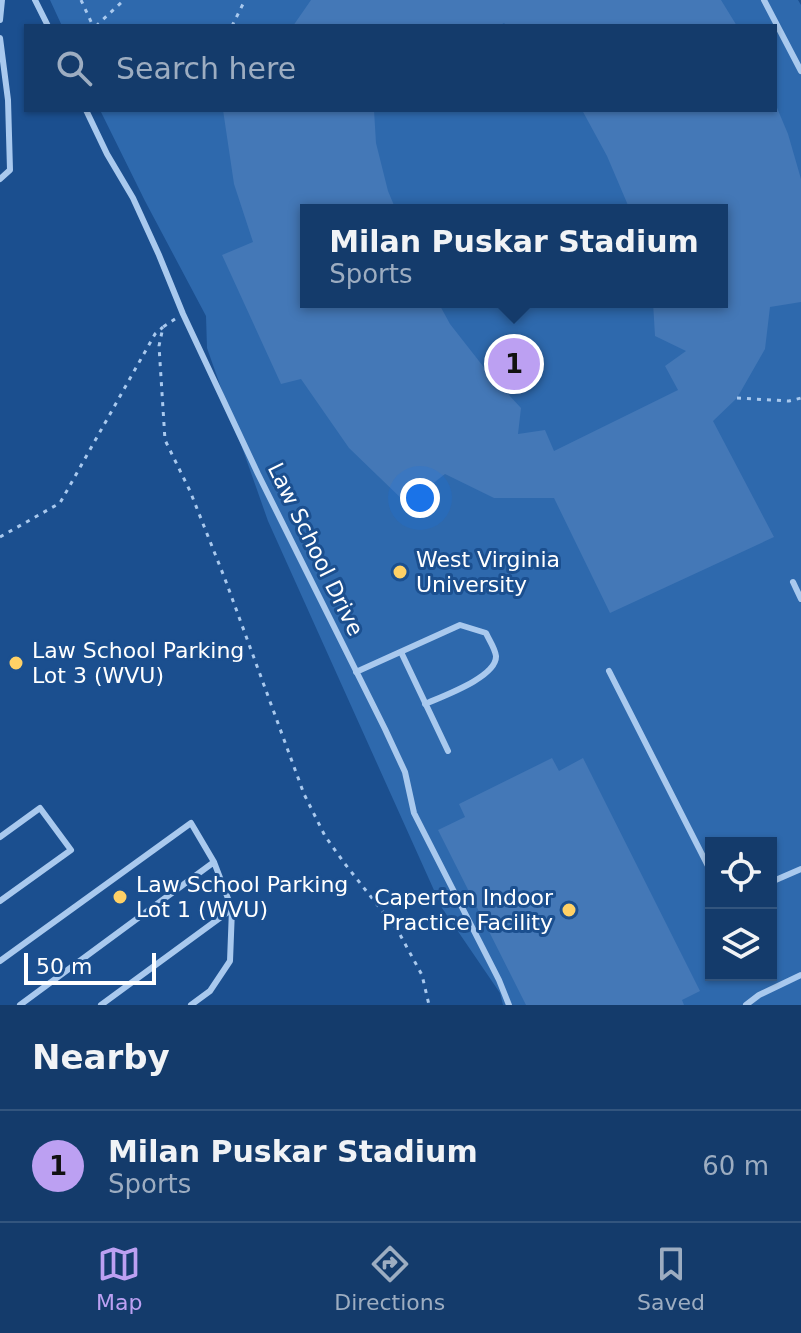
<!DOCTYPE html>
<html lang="en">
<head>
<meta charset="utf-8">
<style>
	:root { --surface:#143b6b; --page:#214673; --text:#f1f3f6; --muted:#9dadc1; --line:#33557e; --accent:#bca0f2 }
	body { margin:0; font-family:"DejaVu Sans",sans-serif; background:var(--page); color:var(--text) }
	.controls { position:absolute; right:24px; bottom:24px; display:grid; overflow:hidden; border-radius:0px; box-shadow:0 2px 6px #0004 }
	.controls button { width:72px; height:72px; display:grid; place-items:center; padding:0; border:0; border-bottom:2px solid var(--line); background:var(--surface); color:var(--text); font:40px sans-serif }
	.scale { position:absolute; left:24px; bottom:20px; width:132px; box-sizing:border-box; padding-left:8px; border:4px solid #fff; border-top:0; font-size:22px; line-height:28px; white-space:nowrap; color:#fff; -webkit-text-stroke:6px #1b4f8f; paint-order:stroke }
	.you { position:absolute; left:420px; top:498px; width:28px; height:28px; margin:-20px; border:6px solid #fff; border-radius:50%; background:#1a73e8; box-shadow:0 0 0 12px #1a73e833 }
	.badge { display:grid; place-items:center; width:52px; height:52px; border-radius:50%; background:var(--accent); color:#111; font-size:26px; font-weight:700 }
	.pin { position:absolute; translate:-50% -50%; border:4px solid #fff; box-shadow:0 2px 8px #0006 }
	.popup { position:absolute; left:300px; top:204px; width:428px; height:104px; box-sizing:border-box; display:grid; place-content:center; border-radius:0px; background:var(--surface); filter:drop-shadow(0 2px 6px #0005); font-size:26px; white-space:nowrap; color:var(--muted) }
	.popup b { font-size:30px; color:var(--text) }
	.popup::after { content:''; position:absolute; left:50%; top:100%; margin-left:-16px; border:16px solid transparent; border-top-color:var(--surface) }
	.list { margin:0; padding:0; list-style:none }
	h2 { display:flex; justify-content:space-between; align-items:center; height:104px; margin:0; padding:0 32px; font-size:34px }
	h2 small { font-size:26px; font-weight:400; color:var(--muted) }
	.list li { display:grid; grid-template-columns:52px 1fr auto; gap:24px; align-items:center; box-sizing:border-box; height:112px; padding:0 32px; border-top:2px solid var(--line) }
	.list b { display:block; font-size:30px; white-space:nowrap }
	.list p { margin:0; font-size:26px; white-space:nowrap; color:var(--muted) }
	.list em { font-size:26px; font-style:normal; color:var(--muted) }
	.icon { flex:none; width:44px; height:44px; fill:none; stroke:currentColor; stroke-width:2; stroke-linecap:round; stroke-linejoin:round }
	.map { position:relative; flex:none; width:801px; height:1005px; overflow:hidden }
	.search { position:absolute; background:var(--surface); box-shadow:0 2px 6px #0004; left:24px; right:24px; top:24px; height:88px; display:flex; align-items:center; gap:20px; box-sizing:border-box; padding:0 28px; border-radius:0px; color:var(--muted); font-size:30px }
	.sheet { height:216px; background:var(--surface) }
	nav { display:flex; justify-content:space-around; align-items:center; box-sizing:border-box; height:112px; border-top:2px solid var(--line); background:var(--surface); font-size:22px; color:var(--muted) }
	nav a { display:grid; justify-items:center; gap:4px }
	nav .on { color:var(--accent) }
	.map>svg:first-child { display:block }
</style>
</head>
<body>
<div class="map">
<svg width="801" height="1005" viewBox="0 0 801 1005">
	<rect width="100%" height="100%" fill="#1b4f8f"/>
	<path fill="#2e69ad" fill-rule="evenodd" d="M 50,0 L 798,0 L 801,5 L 801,1005 L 503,1005 L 500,993 L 442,908 L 268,521 L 207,348 L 206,316 L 145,201 L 100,110 L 775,110 L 775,26 L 62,26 ZM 306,210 L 722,210 L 722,302 L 306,302 ZM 711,843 L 771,843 L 771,975 L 711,975 Z"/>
	<path fill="#4478b7" d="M 311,0 L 721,0 L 737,26 L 507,26 L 504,23 L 499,26 L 293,26 Z
		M 775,103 L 788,134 L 801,179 L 801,302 L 770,307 L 765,349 L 737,398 L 713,421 L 774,537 L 610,613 L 554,498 L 494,498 L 445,474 L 407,504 L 349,448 L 301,379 L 281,384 L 222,255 L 253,242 L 234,184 L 223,110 L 374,110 L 376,143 L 388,191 L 396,210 L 306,210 L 306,302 L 438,302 L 450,324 L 486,370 L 521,408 L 518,434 L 545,430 L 554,451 L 678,390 L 665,366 L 686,351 L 655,336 L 653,302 L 722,302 L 722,210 L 630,210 L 607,156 L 582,110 L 775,110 Z
		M 552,758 L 559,771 L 583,758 L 700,991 L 682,1000 L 684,1005 L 526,1005 L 438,830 L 465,817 L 459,804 Z"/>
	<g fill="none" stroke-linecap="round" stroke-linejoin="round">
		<path stroke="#a9c9ee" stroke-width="3" stroke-dasharray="4 6" stroke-linecap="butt" d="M 81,0 L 93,26
			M 96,26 L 124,0
			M 232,26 L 245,0
			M 175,319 L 163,327 L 159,346 L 165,440 L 190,491 L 225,579 L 304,794 L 325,836 L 345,864 L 398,931 L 422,975 L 429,1005
			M 737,398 L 789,401 L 801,398
			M 0,537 L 60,503 L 155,334 L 163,327"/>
		<path stroke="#a9c9ee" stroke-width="6" d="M 35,0 L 48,26
			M 764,0 L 801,71
			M 0,20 L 2,0
			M 0,38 L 8,100 L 10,170 L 0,179
			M 86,110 L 107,154 L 133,198 L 159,255 L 183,314 L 258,474 L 385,729 L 405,772 L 414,813 L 499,980 L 509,1005
			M 793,582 L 801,599
			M 401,652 L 448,751
			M 609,671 L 711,872
			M 356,672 L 460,625 L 486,633 C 489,640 495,648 496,656 C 497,677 443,696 425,704
			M 0,837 L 40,808 L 71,850 L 0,901
			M 771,882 L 801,869
			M 0,961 L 191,823 L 214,862 L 232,909 L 230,961 L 210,991 L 191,1005
			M 20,1005 L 214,862
			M 101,1005 L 232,909
			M 746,1005 L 759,995 L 801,975"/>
	</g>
	<g fill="#ffd166" stroke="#1b4f8f" stroke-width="3">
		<circle cx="400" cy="572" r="8"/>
		<circle cx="16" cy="663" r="8"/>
		<circle cx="120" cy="897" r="8"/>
		<circle cx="569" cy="910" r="8"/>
	</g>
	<g text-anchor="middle" stroke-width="6" stroke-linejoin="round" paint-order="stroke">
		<g font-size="22" fill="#fff" stroke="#1b4f8f">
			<text transform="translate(316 549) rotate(64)" y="8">Law School Drive</text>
		</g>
		<g font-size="22" fill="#fff" stroke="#1b4f8f" text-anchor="start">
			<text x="416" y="567">West Virginia<tspan x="416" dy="25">University</tspan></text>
			<text x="32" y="658">Law School Parking<tspan x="32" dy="25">Lot 3 (WVU)</tspan></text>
			<text x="136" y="892">Law School Parking<tspan x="136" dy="25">Lot 1 (WVU)</tspan></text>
			<text x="553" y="905" text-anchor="end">Caperton Indoor<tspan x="553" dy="25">Practice Facility</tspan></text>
		</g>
	</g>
</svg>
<div class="controls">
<button><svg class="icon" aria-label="locate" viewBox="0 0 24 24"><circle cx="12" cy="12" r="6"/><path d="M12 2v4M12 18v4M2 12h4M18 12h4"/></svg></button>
<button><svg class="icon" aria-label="layers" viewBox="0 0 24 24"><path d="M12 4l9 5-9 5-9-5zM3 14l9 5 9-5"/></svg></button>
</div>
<div class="scale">50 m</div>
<div class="you"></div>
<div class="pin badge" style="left:514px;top:364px">1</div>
<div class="popup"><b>Milan Puskar Stadium</b>Sports</div>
<div class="search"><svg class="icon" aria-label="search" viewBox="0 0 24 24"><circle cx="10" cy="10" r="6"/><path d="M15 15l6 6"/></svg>Search here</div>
</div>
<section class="sheet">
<h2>Nearby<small></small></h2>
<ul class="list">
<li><span class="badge">1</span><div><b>Milan Puskar Stadium</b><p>Sports</p></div><em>60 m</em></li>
</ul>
</section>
<nav>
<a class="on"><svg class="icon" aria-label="map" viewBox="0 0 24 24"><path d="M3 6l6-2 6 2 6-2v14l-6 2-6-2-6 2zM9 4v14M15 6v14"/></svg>Map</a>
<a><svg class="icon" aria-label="directions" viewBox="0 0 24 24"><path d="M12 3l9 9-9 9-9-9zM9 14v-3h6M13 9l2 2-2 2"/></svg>Directions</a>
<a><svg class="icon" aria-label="saved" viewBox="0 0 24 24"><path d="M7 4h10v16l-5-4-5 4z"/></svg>Saved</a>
</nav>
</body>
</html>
